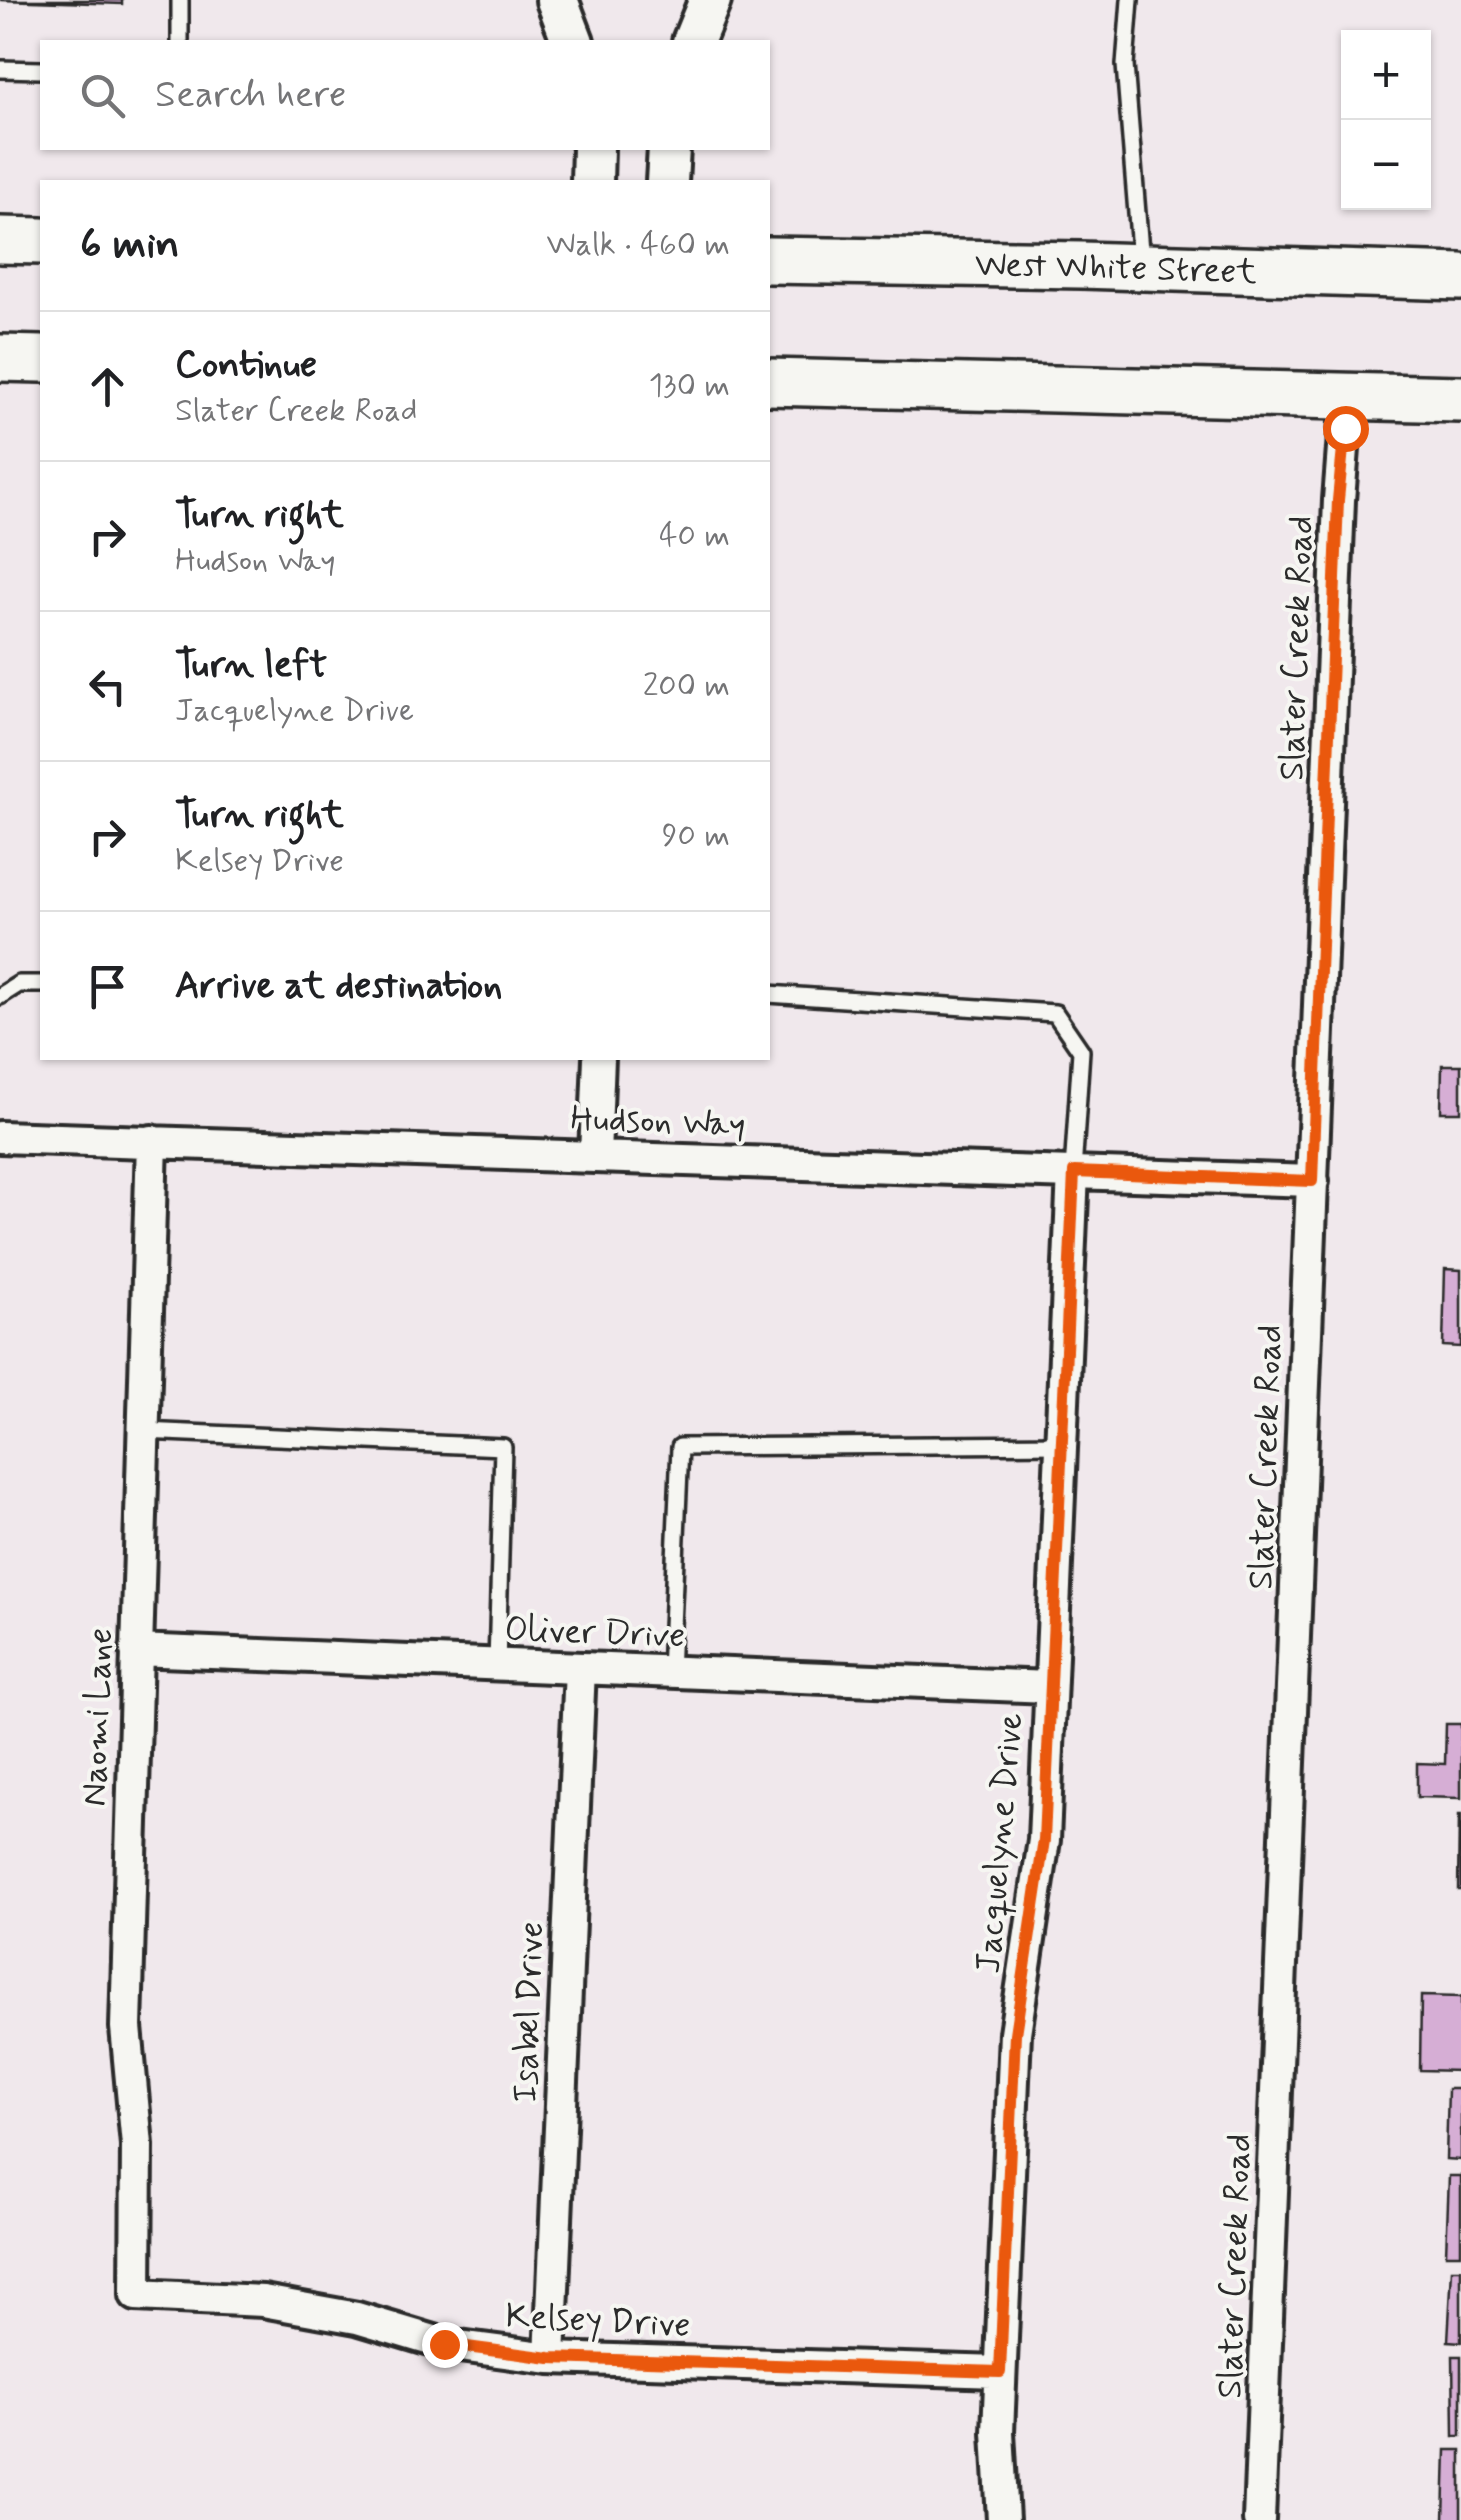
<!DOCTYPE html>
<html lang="en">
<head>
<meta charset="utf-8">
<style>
	:root { --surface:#fff; --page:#f2f2f2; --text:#202124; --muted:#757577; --line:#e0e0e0 }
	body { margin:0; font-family:Mynerve,sans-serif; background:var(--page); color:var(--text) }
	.controls { position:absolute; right:30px; top:30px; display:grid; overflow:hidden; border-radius:0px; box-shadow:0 2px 8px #0004 }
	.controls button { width:90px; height:90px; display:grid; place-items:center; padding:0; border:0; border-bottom:2px solid var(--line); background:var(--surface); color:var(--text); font:50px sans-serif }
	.stop { position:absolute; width:30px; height:30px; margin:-22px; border:8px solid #ea580c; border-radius:50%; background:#fff }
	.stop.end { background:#ea580c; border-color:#fff; box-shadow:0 2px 10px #0008 }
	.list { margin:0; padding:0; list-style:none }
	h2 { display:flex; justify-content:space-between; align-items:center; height:130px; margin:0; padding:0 40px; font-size:42px }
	h2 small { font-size:32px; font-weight:400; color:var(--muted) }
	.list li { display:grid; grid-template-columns:65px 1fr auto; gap:30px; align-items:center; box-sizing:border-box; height:150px; padding:0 40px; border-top:2px solid var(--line) }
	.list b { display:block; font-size:38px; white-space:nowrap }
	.list p { margin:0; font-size:32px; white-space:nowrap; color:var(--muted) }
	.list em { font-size:32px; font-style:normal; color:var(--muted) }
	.icon { flex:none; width:55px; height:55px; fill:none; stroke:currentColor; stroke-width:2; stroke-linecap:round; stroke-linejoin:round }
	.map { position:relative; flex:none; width:1461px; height:2520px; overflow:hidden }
	.search { position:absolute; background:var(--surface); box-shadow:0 2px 8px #0004; left:40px; top:40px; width:730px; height:110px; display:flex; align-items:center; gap:25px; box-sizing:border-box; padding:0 35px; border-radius:0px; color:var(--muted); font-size:38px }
	.panel { position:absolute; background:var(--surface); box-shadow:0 2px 8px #0004; left:40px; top:180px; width:730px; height:880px; border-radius:0px }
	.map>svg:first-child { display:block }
</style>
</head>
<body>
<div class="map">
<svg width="1461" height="2520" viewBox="0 0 1461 2520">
	<rect width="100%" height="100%" fill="#f0e8ec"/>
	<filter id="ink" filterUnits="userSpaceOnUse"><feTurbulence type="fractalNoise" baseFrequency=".01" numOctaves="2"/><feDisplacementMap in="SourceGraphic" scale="20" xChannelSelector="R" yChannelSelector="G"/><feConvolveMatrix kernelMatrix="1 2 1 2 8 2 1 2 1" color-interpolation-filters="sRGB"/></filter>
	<g filter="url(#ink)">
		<path fill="#d6aed5" stroke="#2b2b2b" stroke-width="2.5" d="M 0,0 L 122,0 L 122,4 Z
			M 1442,1065 L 1461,1065 L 1461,1112 L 1441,1112 Z
			M 1445,1269 L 1461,1270 L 1461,1347 L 1443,1346 Z
			M 1446,1724 L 1461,1724 L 1461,1798 L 1417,1797 L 1417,1763 L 1445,1764 Z
			M 1459,1815 L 1461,1815 L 1461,1890 L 1458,1890 Z
			M 1421,1996 L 1461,1997 L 1461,2071 L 1420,2070 Z
			M 1448,2089 L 1461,2089 L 1461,2160 L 1446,2159 Z
			M 1449,2176 L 1461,2176 L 1461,2254 L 1446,2254 Z
			M 1452,2269 L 1461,2269 L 1461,2342 L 1448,2341 Z
			M 1453,2356 L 1461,2356 L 1461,2436 L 1454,2436 Z
			M 1446,2450 L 1461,2450 L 1461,2520 L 1444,2520 Z"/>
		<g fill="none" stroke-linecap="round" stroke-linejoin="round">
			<g stroke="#2b2b2b" stroke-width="22">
				<path id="service" d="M 1130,0 L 1125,65 L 1141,263
					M 180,42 L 180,0
					M 0,69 L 42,70
					M 768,994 L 1055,1013 L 1081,1051 L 1073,1172
					M 0,996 L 19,984 L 42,984
					M 143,1431 L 503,1447 L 497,1665
					M 670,1672 L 680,1447 L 1061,1444"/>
			</g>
			<g stroke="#2b2b2b" stroke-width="38">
				<path id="minor" d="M 0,1137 L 1313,1181
					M 152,1141 L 126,2027 L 137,2145 L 136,2295 L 263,2301 L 357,2318 L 444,2344 L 550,2358 L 1000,2372
					M 595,1155 L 599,1058
					M 136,1650 L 1050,1687
					M 550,2358 L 580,1668
					M 1003,2520 L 998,2432 L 1015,2033 L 1044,1840 L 1073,1172
					M 1259,2520 L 1339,500 L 1347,397"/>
			</g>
			<g stroke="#2b2b2b" stroke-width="48">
				<path id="tertiary" d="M 557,0 L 573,42
					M 693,42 L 710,0
					M 592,182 L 593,148
					M 667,182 L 669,148"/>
			</g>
			<g stroke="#2b2b2b" stroke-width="52">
				<g id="secondary">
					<path d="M 0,240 L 42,241"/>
					<path id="s1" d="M 768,260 L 1081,265 L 1461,277"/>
					<path d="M 0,358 L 42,359"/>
					<path d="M 768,382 L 1461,399"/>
				</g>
			</g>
			<use href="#service" stroke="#f6f6f2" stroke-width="15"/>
			<use href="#minor" stroke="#f6f6f2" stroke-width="30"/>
			<use href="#tertiary" stroke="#f6f6f2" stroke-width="40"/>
			<use href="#secondary" stroke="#f6f6f2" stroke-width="45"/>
		</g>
	</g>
	<g fill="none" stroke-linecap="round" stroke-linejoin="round" filter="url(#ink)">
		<path stroke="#ea580c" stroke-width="12" d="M 444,2344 L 550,2358 L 1000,2372 L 1015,2034 L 1044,1840 L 1074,1172 L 1312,1181 L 1338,500 L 1345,428"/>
	</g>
	<g text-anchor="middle" stroke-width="8" stroke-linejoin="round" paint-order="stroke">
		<g font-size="35" fill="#2b2b2b" stroke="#f6f6f2">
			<text dy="12" stroke="none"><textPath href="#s1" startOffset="348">West White Street</textPath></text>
			<text transform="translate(1295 648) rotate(-88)" y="12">Slater Creek Road</text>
			<text transform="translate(658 1120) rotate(2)" y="12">Hudson Way</text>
			<text transform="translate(1264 1457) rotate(-88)" y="12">Slater Creek Road</text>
			<text transform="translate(595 1631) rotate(2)" y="12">Oliver Drive</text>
			<text transform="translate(96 1717) rotate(-88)" y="12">Naomi Lane</text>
			<text transform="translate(998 1843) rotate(-85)" y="12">Jacquelyne Drive</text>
			<text transform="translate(527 2012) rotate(-88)" y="12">Isabel Drive</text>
			<text transform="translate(1233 2266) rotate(-88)" y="12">Slater Creek Road</text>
			<text transform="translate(598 2319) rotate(3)" y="12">Kelsey Drive</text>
		</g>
	</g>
</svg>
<div class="controls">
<button>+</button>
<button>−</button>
</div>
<div class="stop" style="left:1345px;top:428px"></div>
<div class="stop end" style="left:444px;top:2344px"></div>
<div class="search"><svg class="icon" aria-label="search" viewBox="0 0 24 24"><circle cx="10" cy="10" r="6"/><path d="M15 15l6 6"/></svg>Search here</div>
<section class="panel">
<h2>6 min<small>Walk · 460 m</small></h2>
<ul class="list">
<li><svg class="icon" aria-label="ahead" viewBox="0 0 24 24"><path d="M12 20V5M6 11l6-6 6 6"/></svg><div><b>Continue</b><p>Slater Creek Road</p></div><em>130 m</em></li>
<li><svg class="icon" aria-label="right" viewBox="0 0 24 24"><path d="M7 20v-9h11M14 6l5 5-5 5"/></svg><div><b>Turn right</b><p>Hudson Way</p></div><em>40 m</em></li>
<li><svg class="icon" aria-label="left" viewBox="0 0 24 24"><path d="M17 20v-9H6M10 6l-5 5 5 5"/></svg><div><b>Turn left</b><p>Jacquelyne Drive</p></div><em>200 m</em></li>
<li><svg class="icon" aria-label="right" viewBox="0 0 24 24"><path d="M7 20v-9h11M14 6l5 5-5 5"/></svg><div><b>Turn right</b><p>Kelsey Drive</p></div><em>90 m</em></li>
<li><svg class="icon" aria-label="arrive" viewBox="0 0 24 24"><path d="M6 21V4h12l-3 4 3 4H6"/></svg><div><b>Arrive at destination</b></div></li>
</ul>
</section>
</div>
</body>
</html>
